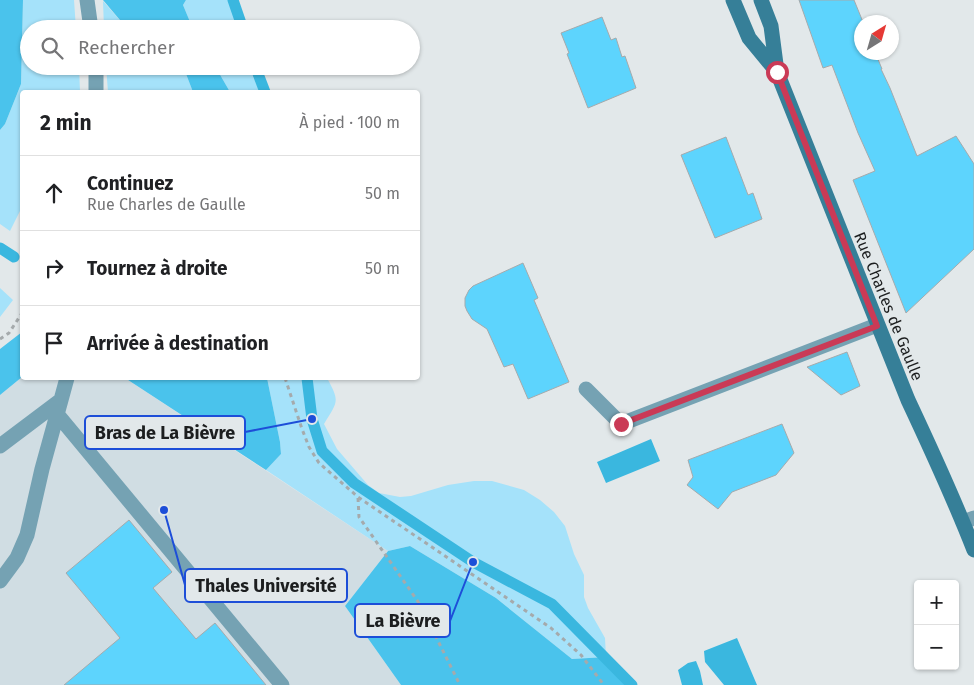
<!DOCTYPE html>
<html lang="fr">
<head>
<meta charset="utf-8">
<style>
	:root { --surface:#fff; --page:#f6f6f6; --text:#202124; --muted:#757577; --line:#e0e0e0 }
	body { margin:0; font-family:"Fira Sans",sans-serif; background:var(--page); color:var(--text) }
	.controls { position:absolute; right:15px; bottom:15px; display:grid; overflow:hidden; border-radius:5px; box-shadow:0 1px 4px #0004 }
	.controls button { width:45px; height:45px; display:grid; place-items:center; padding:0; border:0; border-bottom:1px solid var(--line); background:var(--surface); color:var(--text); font:25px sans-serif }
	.compass { position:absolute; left:854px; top:15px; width:45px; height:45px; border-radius:50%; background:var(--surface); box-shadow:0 1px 4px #0004; rotate:37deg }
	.stop { position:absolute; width:15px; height:15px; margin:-11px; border:4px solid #ca3a56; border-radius:50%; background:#fff }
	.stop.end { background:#ca3a56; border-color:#fff; box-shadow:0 1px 5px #0008 }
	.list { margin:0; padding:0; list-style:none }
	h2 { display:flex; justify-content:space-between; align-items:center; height:65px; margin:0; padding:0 20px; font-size:21px }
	h2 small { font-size:16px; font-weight:400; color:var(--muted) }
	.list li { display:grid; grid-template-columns:32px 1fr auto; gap:15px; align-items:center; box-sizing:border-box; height:75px; padding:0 20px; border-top:1px solid var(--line) }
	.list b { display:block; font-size:19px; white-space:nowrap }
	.list p { margin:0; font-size:16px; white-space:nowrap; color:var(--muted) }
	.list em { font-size:16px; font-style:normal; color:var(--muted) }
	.icon { flex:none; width:28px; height:28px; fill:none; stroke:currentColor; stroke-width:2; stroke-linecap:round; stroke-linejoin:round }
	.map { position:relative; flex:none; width:974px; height:685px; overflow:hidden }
	.search { position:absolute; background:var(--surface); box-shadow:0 1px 4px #0004; left:20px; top:20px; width:400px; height:55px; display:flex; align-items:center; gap:12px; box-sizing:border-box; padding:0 18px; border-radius:28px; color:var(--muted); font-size:19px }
	.panel { position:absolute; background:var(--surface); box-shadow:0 1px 4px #0004; left:20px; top:90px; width:400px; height:290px; border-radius:5px }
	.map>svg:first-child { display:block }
</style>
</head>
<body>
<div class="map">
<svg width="974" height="685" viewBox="0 0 974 685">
	<rect width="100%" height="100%" fill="#e2e8ea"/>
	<path fill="#d0dde3" d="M 22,377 L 125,378 L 388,551 L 345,606 L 401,685 L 0,685 L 0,395 Z"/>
	<path fill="#a5e2fa" d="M 23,0 L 74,0 L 76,29 L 29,29 L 29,66 L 79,66 L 80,92 L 22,92 L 22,207 L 10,231 L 0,224 L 0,130 L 5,124 L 21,84 Z
		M 186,0 L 230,0 L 237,29 L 193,29 L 183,5 Z
		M 103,1 L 125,26 L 131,29 L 104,29 Z
		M 106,66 L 183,66 L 193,92 L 108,92 Z
		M 215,66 L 248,66 L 260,92 L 230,92 Z
		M 0,288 L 13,300 L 0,317 Z
		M 267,378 L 327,378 C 340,402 338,401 324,424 L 337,449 L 368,485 L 379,493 L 400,497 L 411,496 L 448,485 L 474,481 L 492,481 L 524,490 L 540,500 L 554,512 L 565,526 L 574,554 L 584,575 L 584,597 L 588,608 L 605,638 L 606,657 L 572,659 L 496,598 L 410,546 L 388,551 L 266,470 L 281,454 L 280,442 Z"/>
	<path fill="#4ac3ec" d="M 0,0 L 23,0 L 21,84 L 5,124 L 0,130 Z
		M 103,0 L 186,0 L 183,5 L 193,29 L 131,29 L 125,26 Z
		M 183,66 L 215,66 L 230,92 L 193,92 Z
		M 22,332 L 22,377 L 0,395 L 0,349 Z
		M 125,378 L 267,378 L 280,442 L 281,454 L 266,470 Z
		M 410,546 L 496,598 L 572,659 L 606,657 L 629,685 L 401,685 L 345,606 L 388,551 Z"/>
	<path fill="#3ab7df" d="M 651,439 L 660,461 L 606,483 L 597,462 Z
		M 737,638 L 757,685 L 724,685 L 705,662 L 704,651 Z
		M 696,661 L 700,671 L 703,685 L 682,685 L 678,670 L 688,663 Z"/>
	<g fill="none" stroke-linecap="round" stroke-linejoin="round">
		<path stroke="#3ab7df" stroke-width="11" d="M 233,0 L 243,29
			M 255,66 L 265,92
			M 0,248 L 14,257
			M 307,378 L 312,419 L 322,451 L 354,483 L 473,562 L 552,604 L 632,685"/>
	</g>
	<path fill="#5dd4fd" stroke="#a5aaac" d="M 799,0 L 854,0 L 863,22 L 862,22 L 862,52 L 875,52 L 882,69 L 881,69 L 890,88 L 917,156 L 956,136 L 974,164 L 974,249 L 906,313 L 853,180 L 875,171 L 858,133 L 832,65 L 823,68 Z
		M 602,17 L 611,40 L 616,38 L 622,57 L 625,56 L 636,88 L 588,108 L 567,54 L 569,53 L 561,33 Z
		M 726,137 L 748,195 L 753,193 L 762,219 L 715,238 L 681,155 Z
		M 523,263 L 538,298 L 534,300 L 569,382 L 528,399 L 513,364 L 504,367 L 487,329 L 472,319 L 467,311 L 465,306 L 465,298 L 469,290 L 473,286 Z
		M 847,352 L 860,386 L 841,395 L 807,367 Z
		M 782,424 L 794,453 L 776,475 L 732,492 L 718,509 L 687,485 L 693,477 L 688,460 Z
		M 129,520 L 172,572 L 153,588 L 196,639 L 215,623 L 266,685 L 64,685 L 120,638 L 66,573 Z"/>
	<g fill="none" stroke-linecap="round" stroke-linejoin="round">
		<path stroke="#a5aaac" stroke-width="3" stroke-dasharray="4 4" stroke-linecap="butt" d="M 0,339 L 9,333 L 22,313
			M 285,378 L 302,429 L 309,447 L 319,463 L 358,497 L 551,628 L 581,655 L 604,685
			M 358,498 L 359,517 L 419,603 L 460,685"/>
		<path stroke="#75a2b3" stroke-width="15" d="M 87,0 L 91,29
			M 96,66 L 96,92
			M 586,389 L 621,424 L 877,325
			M 57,414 L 282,685
			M 0,446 L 61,400 L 67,378
			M 0,581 L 17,558 L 27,535 L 42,469 L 61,400"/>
		<path stroke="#75a2b3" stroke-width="15" d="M 963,522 L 974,518"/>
		<path stroke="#367f98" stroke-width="15" d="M 733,0 L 749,38 L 777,72
			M 761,0 L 771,26 L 777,72 L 908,400 C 931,449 954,499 974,550"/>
	</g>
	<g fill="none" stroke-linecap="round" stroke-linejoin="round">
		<path stroke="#ca3a56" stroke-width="6" d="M 621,424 L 877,326 L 777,72"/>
	</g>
	<g text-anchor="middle" stroke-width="4.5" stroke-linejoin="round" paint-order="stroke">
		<g font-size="16" fill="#1c1e1f" stroke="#e2e8ea">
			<text transform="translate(889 306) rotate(68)" y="6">Rue Charles de Gaulle</text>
		</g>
	</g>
	<path fill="none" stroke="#1d4ed8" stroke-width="2" d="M312 419L245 432M164 510L185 585M473 562L450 621"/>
	<g fill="#1d4ed8" stroke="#e2e8ea" stroke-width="2">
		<circle cx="312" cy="419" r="5"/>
		<circle cx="164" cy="510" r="5"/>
		<circle cx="473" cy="562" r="5"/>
	</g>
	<g fill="#e2e8ea" stroke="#1d4ed8" stroke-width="2">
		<rect x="85" y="416" width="160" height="33" rx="5"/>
		<rect x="185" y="569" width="162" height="33" rx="5"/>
		<rect x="355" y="604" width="95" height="33" rx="5"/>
	</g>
	<g font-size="18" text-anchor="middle" font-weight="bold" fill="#1c1e1f">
		<text x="165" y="439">Bras de La Bièvre</text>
		<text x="266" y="592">Thales Université</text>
		<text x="403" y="627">La Bièvre</text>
	</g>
</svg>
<div class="controls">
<button>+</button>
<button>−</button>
</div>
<svg class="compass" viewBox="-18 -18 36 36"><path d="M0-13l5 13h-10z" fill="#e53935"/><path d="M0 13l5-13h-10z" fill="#757577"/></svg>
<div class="stop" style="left:777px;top:72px"></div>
<div class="stop end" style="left:621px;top:424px"></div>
<div class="search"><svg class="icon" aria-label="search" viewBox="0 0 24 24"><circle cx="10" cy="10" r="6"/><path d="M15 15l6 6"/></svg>Rechercher</div>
<section class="panel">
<h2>2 min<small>À pied · 100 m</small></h2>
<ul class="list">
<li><svg class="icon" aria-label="ahead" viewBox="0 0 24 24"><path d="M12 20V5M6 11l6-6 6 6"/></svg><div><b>Continuez</b><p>Rue Charles de Gaulle</p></div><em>50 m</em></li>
<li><svg class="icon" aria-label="right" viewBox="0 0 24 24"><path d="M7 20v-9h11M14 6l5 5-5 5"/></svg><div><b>Tournez à droite</b></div><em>50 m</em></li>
<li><svg class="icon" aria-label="arrive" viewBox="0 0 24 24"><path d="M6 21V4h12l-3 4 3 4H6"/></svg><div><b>Arrivée à destination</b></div></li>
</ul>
</section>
</div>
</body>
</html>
